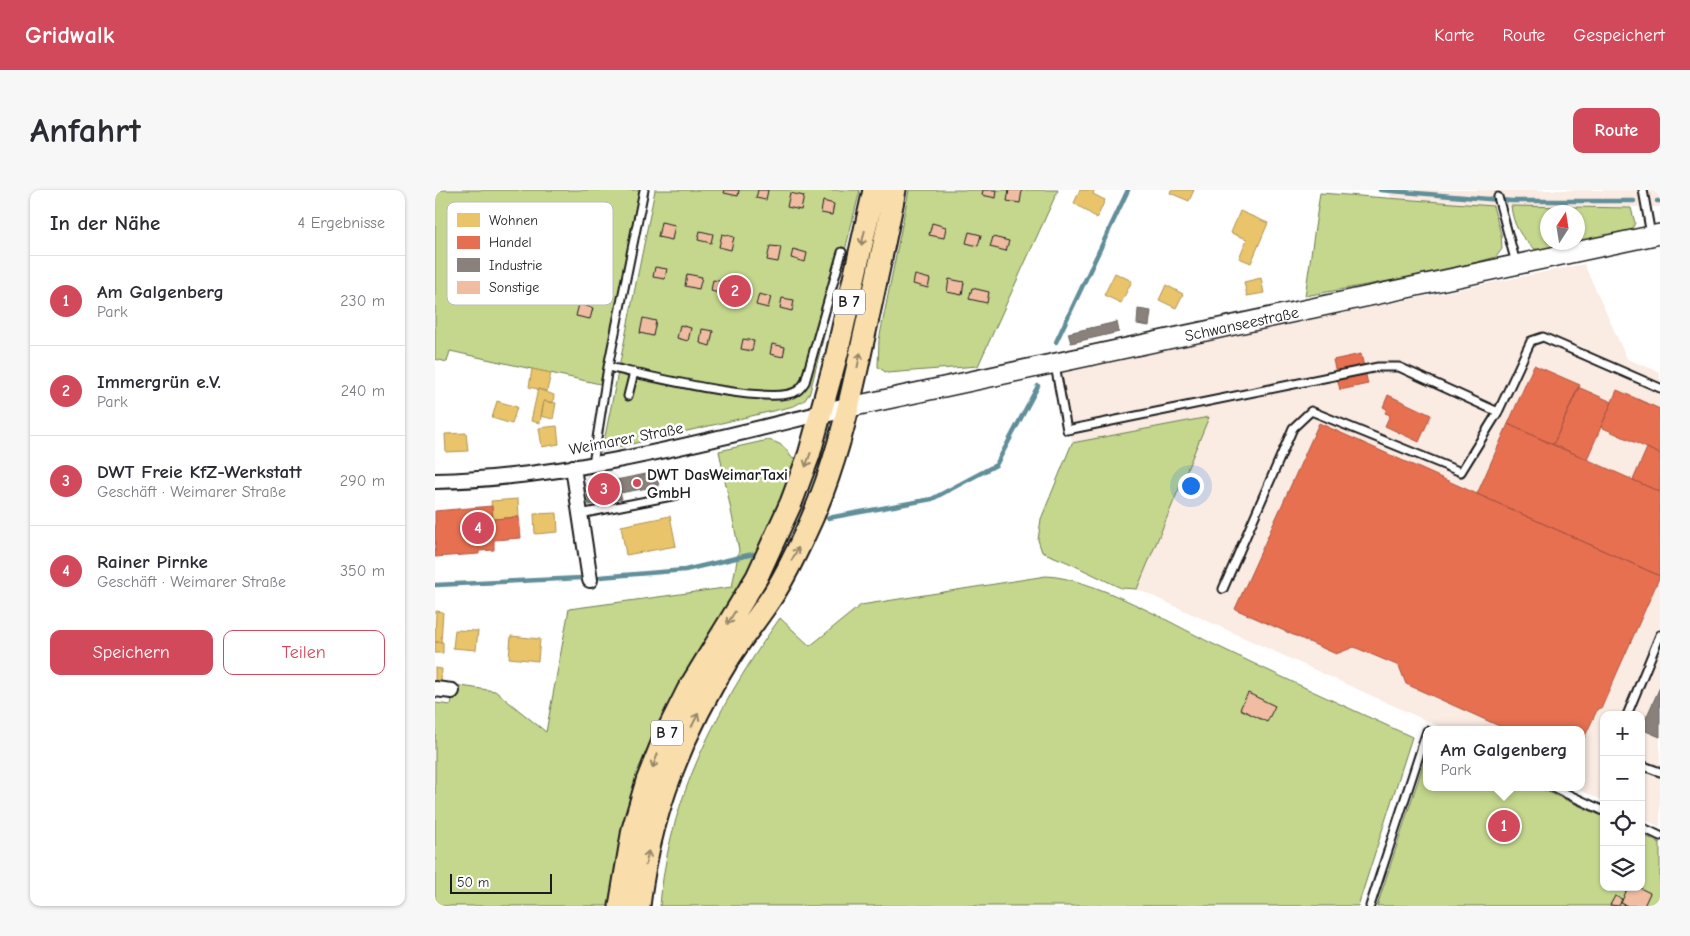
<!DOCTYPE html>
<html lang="de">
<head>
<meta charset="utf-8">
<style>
	:root { --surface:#fff; --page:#f7f7f7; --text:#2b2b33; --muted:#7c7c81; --line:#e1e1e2; --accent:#d1495b }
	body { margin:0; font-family:"Comic Neue",sans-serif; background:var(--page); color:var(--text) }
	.controls { position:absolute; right:15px; bottom:15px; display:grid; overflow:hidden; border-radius:10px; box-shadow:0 1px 4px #0004 }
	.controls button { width:45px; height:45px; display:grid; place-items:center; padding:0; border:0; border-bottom:1px solid var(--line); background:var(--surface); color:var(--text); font:25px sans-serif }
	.compass { position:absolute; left:1105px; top:15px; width:45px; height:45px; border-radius:50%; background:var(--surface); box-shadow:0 1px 4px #0004; rotate:12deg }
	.scale { position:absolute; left:15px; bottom:12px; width:102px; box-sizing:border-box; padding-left:5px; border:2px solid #1c1c1c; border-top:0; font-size:14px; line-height:18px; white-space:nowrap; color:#1c1c1c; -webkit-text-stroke:4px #fff; paint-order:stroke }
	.you { position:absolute; left:755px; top:295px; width:18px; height:18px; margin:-12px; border:4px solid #fff; border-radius:50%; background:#1a73e8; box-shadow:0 0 0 8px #1a73e833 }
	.badge { display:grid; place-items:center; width:32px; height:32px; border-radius:50%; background:var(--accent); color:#fff; font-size:16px; font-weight:700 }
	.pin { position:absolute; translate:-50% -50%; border:2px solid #fff; box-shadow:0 1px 5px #0006 }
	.popup { position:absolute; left:988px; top:536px; width:162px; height:65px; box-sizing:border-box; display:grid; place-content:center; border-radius:10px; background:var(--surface); filter:drop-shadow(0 1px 4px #0005); font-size:16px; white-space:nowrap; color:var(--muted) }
	.popup b { font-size:19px; color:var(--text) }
	.popup::after { content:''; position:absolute; left:50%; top:100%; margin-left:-10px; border:10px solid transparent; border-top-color:var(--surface) }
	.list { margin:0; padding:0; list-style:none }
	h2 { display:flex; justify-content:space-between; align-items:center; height:65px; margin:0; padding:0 20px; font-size:21px }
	h2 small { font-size:16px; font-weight:400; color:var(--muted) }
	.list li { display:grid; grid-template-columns:32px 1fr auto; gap:15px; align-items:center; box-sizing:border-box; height:90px; padding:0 20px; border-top:1px solid var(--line) }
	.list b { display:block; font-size:19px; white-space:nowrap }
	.list p { margin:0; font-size:16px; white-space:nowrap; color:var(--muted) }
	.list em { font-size:16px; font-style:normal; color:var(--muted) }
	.actions { display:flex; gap:10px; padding:15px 20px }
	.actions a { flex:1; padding:11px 0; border:1px solid var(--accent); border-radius:10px; text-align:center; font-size:18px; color:var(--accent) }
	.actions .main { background:var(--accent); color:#fff }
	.icon { flex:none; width:28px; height:28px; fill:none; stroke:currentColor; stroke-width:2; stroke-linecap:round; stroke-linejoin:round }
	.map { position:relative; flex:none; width:1225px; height:716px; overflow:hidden; border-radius:10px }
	header { display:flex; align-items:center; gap:30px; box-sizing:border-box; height:70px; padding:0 25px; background:var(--accent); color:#fff }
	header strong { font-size:24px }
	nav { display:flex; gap:28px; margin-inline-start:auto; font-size:18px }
	.intro { display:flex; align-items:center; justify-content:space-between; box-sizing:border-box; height:120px; padding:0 30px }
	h1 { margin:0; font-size:35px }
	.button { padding:12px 22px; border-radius:10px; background:var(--accent); color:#fff; font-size:18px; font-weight:700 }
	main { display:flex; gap:30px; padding:0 30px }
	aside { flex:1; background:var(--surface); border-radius:10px; box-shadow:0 1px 4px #0004 }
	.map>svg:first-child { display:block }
</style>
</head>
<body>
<header>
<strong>Gridwalk</strong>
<nav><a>Karte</a><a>Route</a><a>Gespeichert</a></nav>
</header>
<div class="intro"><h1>Anfahrt</h1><a class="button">Route</a></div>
<main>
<aside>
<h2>In der Nähe<small>4 Ergebnisse</small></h2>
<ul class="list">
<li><span class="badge">1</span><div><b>Am Galgenberg</b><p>Park</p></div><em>230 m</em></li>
<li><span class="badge">2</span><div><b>Immergrün e.V.</b><p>Park</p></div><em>240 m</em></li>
<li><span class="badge">3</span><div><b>DWT Freie KfZ-Werkstatt</b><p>Geschäft · Weimarer Straße</p></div><em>290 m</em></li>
<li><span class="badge">4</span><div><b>Rainer Pirnke</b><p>Geschäft · Weimarer Straße</p></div><em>350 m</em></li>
</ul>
<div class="actions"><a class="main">Speichern</a><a>Teilen</a></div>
</aside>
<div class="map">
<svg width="1225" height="716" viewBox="0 0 1225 716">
	<rect width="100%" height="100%" fill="#fff"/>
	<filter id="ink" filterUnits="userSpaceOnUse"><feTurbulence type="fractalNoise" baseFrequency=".02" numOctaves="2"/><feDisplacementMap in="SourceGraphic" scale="10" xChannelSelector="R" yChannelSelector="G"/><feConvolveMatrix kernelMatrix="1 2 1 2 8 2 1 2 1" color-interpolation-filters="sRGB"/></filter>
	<g filter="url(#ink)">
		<path fill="#faebe3" d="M 953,0 L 1225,0 L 1225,17 L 1058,16 L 956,8 Z
			M 1149,74 L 1192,169 L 1225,182 L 1225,637 L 1206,628 L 1206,525 L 1169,525 L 1169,611 L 1138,597 L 1146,597 L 1146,540 L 1012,540 L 702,399 L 773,227 L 637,253 L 624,181 Z"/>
		<path fill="#c4d78c" stroke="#707a54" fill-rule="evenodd" d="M 0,0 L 206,0 L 165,194 L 15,161 L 12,172 L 0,169 Z
			M 220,0 L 425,0 L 375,202 L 370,210 L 359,216 L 167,261 Z
			M 474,0 L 623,0 L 543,176 L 452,183 L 443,177 L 444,150 Z
			M 885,3 L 1058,16 L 1066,44 L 1067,59 L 1061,67 L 1009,81 L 870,106 Z
			M 1076,16 L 1196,18 L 1200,33 L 1196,41 L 1110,60 L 1100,59 C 1086,48 1078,35 1076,16 ZM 1112,22 L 1142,22 L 1142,52 L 1112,52 Z
			M 774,227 L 702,399 L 686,398 L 632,372 L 607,362 L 603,350 L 606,329 L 637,253 Z
			M 333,250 C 345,253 350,256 356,267 L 361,268 L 359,279 L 181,716 L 0,716 L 0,513 L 16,515 L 19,495 L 60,501 L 111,542 L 134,419 L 297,397 L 304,360 L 284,261 Z
			M 611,386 C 659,388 734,432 778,454 C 844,486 911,517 977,547 L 923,716 L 225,716 C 233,609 284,514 345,428 L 375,456 L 426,415 Z
			M 991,566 L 992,597 L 1102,597 L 1169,627 L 1169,697 L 1206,697 L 1206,644 L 1225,653 L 1225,716 L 942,716 Z"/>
		<path fill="#e9c46a" stroke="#ac9253" d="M 645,0 L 659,0 L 658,4 L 670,10 L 662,28 L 639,13 Z
			M 736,0 L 759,0 L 754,11 L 735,3 Z
			M 805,21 L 833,33 L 816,73 L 804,68 L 812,49 L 796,43 Z
			M 680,83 L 697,91 L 686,113 L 669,105 Z
			M 826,88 L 829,103 L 812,106 L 809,92 Z
			M 731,95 L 748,104 L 741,118 L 724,110 Z
			M 97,179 L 116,183 L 112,201 L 94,197 Z
			M 103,199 L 119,205 L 118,213 L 109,211 L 105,233 L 96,231 Z
			M 62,211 L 82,217 L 77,234 L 57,228 Z
			M 109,211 L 121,213 L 118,229 L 106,226 Z
			M 122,236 L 124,254 L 107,257 L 104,238 Z
			M 31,243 L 33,261 L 11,262 L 10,244 Z
			M 83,309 L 84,327 L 58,329 L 56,311 Z
			M 122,323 L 123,342 L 100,344 L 99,324 Z
			M 235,326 L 241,356 L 191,365 L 186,336 Z
			M 1,421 L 8,422 L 6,452 L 0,452 Z
			M 20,440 L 43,441 L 41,460 L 18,458 Z
			M 76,446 L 105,449 L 103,471 L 74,468 Z
			M 0,452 L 8,452 L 8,463 L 0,463 Z
			M 0,478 L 7,479 L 6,492 L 0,491 Z"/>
		<path fill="#e76f51" stroke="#aa5641" d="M 926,164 L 933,194 L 905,200 L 898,170 Z
			M 1099,175 L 1145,195 L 1118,255 L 1073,234 Z
			M 1143,197 L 1177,212 L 1152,269 L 1118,255 Z
			M 1182,200 L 1225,219 L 1225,264 L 1166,237 Z
			M 953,205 L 996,225 L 984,252 L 950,236 L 955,225 L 950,223 L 952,219 L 948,217 Z
			M 884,233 L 1225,386 L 1166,519 L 1163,518 L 1146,555 L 1146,540 L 1073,540 L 971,494 L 964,476 L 919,457 L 901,464 L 800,419 Z
			M 1073,234 L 1225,302 L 1225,386 L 1042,304 Z
			M 1212,258 L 1225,264 L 1225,302 L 1198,290 Z
			M 57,316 L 58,329 L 84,327 L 86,348 L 59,350 L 59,360 L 44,361 L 44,364 L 0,367 L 0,321 Z"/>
		<path fill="#8a817c" stroke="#69635f" d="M 703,119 L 716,121 L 714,136 L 702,134 Z
			M 682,132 L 684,142 L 636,153 L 633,143 Z
			M 221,282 L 224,296 L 185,303 L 187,309 L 154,315 L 151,296 Z
			M 1225,497 L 1225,547 L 1206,539 Z"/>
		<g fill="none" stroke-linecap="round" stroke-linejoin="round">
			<path stroke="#608e99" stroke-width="4.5" d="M 945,0 L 1077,11 L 1199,11
				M 1222,11 L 1225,11
				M 621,152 L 693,0
				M 393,328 L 497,309 L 561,275 L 603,196
				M 165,387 L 250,380 L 318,364
				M 0,395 L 147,388"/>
		</g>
		<path fill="#f0bca2" stroke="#1c1c1c" d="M 290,0 L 304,0 L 303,6 L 289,3 Z
			M 323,0 L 333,0 L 331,10 L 321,8 Z
			M 548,0 L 562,0 L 561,8 L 547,5 Z
			M 574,0 L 587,0 L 585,13 L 572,11 Z
			M 355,3 L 369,6 L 366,20 L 352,17 Z
			M 388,11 L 399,14 L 397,25 L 386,23 Z
			M 226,32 L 240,35 L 237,50 L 223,47 Z
			M 497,33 L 511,37 L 509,48 L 494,45 Z
			M 265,41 L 278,44 L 276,53 L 263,50 Z
			M 534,42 L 546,45 L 543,56 L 531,53 Z
			M 287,44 L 299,47 L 296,60 L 284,57 Z
			M 558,47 L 574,51 L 571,61 L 555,57 Z
			M 335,56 L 346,57 L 343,72 L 332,70 Z
			M 358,59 L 372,63 L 370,72 L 356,68 Z
			M 220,77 L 232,79 L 230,89 L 218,87 Z
			M 252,84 L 267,87 L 264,99 L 250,96 Z
			M 480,85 L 495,89 L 493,98 L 478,94 Z
			M 514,89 L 529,92 L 527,105 L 512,102 Z
			M 278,90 L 290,92 L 288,104 L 276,101 Z
			M 537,98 L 554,102 L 552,113 L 534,109 Z
			M 324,104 L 336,107 L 333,118 L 321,115 Z
			M 347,108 L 359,110 L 357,121 L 345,118 Z
			M 144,114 L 158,118 L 155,129 L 141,126 Z
			M 208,128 L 221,131 L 218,146 L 205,143 Z
			M 245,135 L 256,138 L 253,151 L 242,148 Z
			M 267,139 L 278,141 L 275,156 L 265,153 Z
			M 308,149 L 319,151 L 317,161 L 306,159 Z
			M 337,154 L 350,157 L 348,167 L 335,164 Z
			M 813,503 L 840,516 L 832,532 L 805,519 Z
			M 1193,697 L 1203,697 L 1215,703 L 1209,716 L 1193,716 L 1186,713 Z
			M 1180,706 L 1187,709 L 1184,716 L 1175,715 Z"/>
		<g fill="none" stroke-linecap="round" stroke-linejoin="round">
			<g stroke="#1c1c1c" stroke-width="11">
				<path id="lane" d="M 1208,0 L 1216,45
					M 1063,7 L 1081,73
					M 620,175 L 632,240 L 943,177 L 964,177 L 1063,222 L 1026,282 L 876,221 L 858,238 L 788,399
					M 173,177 C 206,184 336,217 362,201 C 365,199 368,195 370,192 L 407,62
					M 193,206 L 199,182
					M 1063,222 L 1096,151 L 1108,147 L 1225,198
					M 158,274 L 173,177 L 209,0
					M 145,324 L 242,305
					M 1192,525 L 1225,445
					M 1206,575 L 1225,582
					M 1117,597 L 1169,621
					M 1206,637 L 1225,646
					M 935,716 L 992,541"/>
			</g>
			<g stroke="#1c1c1c" stroke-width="18">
				<path id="street" d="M 138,277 L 155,390
					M 0,291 C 127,289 264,253 387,223
					M 0,499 L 17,501"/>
			</g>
			<g stroke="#1c1c1c" stroke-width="22">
				<g id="secondary">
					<path id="s1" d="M 387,223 L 1225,44"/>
				</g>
			</g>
			<g stroke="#1c1c1c" stroke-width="25">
				<path id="primary" d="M 185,716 L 198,639 L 212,591 L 230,546 L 253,500 L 322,387 L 356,313 L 374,265 L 402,164 L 439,0
					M 204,716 C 214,627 247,543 294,468 C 307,447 323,428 336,408 C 349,389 359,367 369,346 C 399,284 414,218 428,151 C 439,101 450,50 460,0"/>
			</g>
			<use href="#lane" stroke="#fff" stroke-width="7"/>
			<use href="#street" stroke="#fff" stroke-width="14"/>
			<use href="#secondary" stroke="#fff" stroke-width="19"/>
			<use href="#primary" stroke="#f9deab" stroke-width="21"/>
		</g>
		<defs><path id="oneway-shaft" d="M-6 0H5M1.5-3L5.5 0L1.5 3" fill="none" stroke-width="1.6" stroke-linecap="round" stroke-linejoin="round" transform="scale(1.25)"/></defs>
		<g stroke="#96876b">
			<use href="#oneway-shaft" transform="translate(428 48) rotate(103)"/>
			<use href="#oneway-shaft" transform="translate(424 170) rotate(-78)"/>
			<use href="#oneway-shaft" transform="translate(373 270) rotate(110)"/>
			<use href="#oneway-shaft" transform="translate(360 364) rotate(-62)"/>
			<use href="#oneway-shaft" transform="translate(296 428) rotate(121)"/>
			<use href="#oneway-shaft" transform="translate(260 530) rotate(-63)"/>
			<use href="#oneway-shaft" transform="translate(220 571) rotate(111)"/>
			<use href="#oneway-shaft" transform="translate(212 668) rotate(-79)"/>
		</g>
	</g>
	<circle fill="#d1495b" stroke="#fff" stroke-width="2" cx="202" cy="293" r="5"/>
	<g text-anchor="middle" stroke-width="5" stroke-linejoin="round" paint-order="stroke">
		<g fill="#fff" stroke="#606060" stroke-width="1">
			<rect x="398" y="99.5" width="32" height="25" rx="4"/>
			<rect x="216" y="530.5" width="32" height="25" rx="4"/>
		</g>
		<g font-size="15" font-weight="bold" fill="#1c1c1c">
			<text x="414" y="117">B 7</text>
			<text x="232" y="548">B 7</text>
		</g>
		<g font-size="16" fill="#1c1c1c" stroke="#fff">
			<text dy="6" stroke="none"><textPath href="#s1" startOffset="429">Schwanseestraße</textPath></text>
			<text transform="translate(191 248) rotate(-11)" y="6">Weimarer Straße</text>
		</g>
		<g font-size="16" font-weight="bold" fill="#1c1c1c" stroke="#fff" text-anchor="start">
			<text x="212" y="290">DWT DasWeimarTaxi<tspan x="212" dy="18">GmbH</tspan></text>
		</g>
	</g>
	<rect x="12" y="12" width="166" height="103" rx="8" fill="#fff" stroke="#bbb" stroke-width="1"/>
	<rect x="22" y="23" width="23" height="14" fill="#e9c46a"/>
	<rect x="22" y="46" width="23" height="13" fill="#e76f51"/>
	<rect x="22" y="68" width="23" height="14" fill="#8a817c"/>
	<rect x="22" y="91" width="23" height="13" fill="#f0bca2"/>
	<g font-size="14" fill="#1c1c1c">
		<text x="54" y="35">Wohnen</text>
		<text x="54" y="57">Handel</text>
		<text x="54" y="80">Industrie</text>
		<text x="54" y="102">Sonstige</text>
	</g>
</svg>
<div class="controls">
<button>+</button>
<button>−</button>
<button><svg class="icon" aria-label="locate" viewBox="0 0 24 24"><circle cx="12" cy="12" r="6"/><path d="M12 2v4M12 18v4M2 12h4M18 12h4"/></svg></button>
<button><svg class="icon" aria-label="layers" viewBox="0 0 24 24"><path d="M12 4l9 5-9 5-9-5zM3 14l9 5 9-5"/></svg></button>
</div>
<svg class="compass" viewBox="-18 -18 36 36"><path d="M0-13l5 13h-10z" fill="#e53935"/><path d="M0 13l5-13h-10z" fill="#7c7c81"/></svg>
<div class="scale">50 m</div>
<div class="you"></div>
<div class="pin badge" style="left:1069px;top:636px">1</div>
<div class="popup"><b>Am Galgenberg</b>Park</div>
<div class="pin badge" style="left:300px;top:101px">2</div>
<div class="pin badge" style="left:169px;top:299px">3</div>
<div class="pin badge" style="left:43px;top:338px">4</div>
</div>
</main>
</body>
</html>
